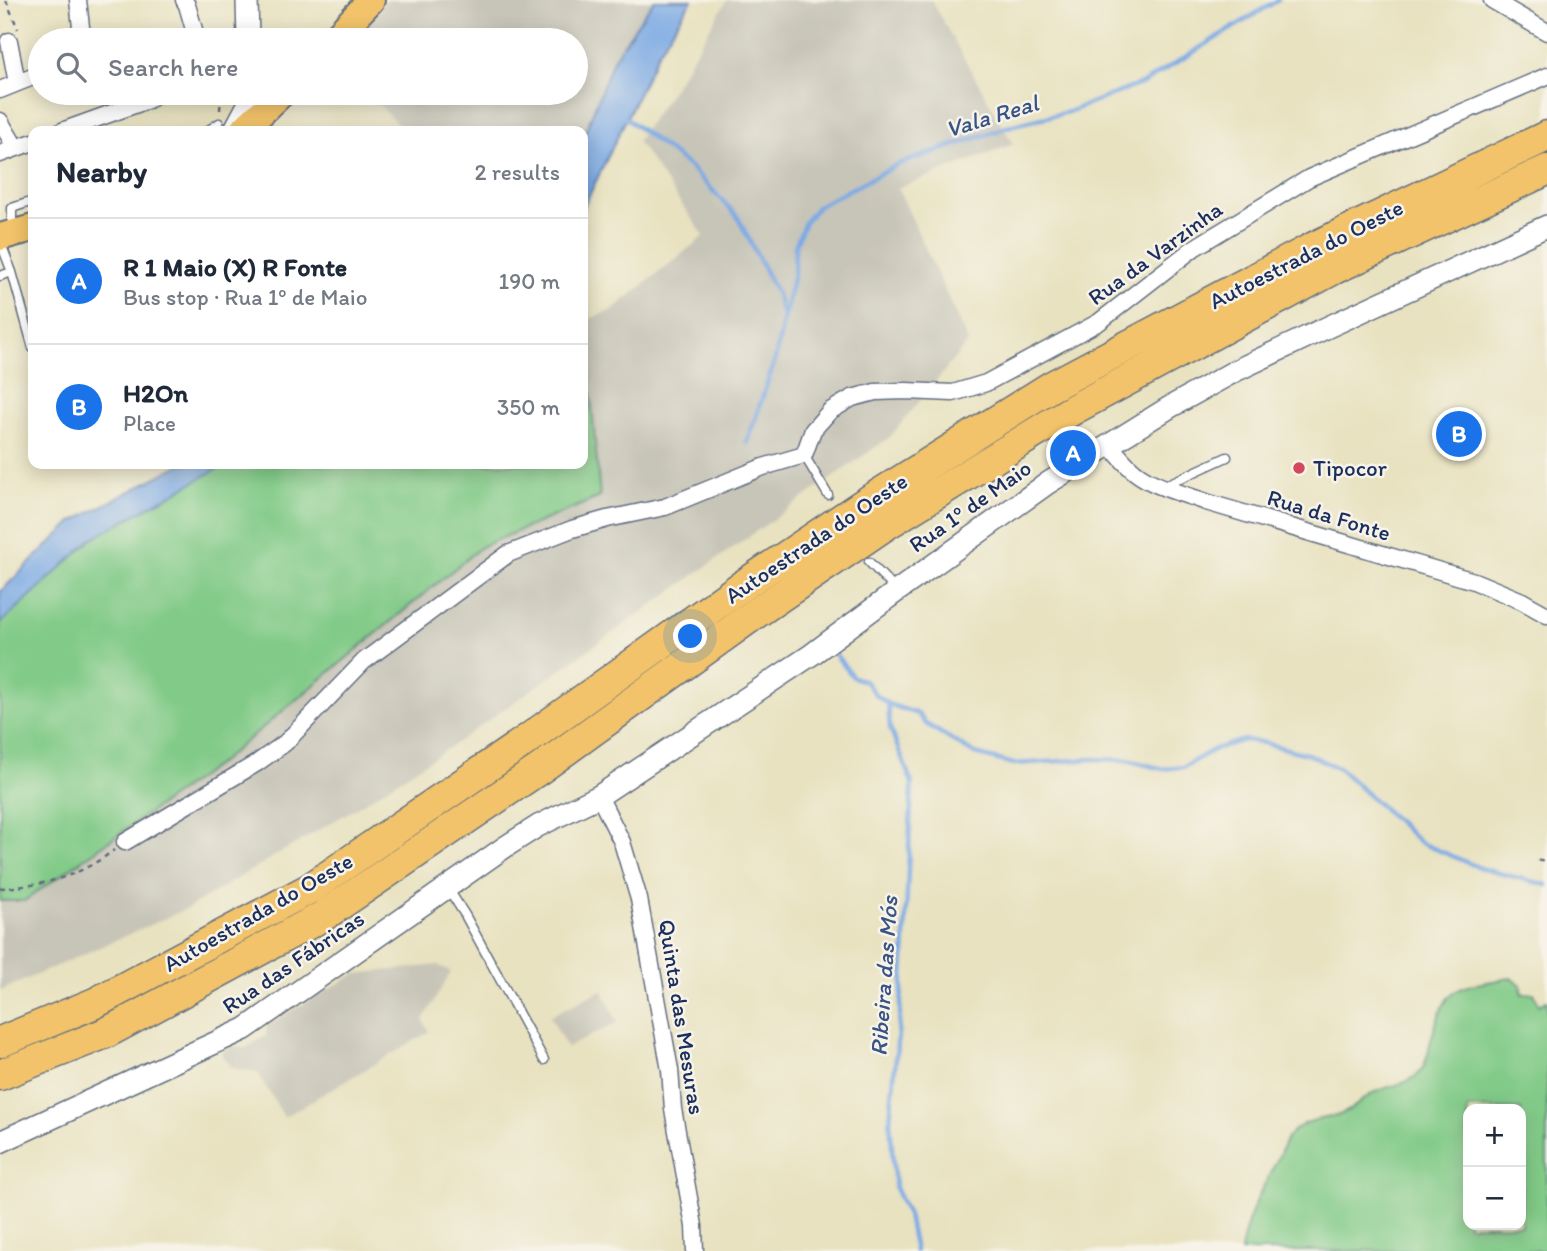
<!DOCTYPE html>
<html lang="en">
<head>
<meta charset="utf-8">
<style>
	:root { --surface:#fff; --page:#f6f6f7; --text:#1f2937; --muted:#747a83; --line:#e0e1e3; --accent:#1a73e8 }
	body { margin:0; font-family:Itim,sans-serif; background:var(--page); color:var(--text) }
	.controls { position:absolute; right:21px; bottom:21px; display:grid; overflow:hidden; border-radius:14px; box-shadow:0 4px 18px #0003 }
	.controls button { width:63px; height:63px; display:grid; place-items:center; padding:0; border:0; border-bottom:2px solid var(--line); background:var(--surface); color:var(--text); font:35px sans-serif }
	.you { position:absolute; left:691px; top:637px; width:24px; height:24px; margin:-18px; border:5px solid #fff; border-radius:50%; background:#1a73e8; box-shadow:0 0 0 10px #1a73e833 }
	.badge { display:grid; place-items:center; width:46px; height:46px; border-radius:50%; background:var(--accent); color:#fff; font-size:23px; font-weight:700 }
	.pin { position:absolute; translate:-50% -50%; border:4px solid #fff; box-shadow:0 2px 7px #0006 }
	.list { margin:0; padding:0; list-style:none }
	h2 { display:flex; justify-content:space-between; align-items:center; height:91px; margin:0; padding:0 28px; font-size:30px }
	h2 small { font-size:23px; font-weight:400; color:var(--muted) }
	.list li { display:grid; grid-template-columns:46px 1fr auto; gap:21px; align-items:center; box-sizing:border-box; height:126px; padding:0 28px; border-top:2px solid var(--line) }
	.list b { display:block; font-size:26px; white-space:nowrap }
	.list p { margin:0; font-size:23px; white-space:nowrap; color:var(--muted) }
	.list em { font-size:23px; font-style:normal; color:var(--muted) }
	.icon { flex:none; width:38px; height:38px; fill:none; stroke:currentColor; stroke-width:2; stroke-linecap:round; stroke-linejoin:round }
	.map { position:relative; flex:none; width:1547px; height:1251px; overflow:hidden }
	.search { position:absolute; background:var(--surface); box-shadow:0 4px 18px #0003; left:28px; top:28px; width:560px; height:77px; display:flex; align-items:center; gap:18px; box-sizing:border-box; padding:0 24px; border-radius:38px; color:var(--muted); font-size:26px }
	.panel { position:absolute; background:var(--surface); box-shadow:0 4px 18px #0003; left:28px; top:126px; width:560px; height:343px; border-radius:14px }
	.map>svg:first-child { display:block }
</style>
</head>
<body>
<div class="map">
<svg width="1547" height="1251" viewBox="0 0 1547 1251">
	<rect width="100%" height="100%" fill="#f7f3e8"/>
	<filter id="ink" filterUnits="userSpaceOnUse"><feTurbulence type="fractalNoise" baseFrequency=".0143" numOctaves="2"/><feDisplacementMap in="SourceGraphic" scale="14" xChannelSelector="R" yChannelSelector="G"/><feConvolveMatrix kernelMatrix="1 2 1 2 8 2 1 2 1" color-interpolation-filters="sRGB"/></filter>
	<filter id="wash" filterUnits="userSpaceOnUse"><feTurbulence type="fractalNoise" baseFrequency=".00686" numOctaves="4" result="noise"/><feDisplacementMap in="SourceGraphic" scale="28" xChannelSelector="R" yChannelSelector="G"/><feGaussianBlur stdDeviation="1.57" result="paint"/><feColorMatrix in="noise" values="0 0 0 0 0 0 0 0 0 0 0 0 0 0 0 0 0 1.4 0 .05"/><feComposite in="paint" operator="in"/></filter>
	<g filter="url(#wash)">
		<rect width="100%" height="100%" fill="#e8e2c0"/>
		<path fill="#c7c5b8" d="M 387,0 L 665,0 L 583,164 L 583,131 L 404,131 L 368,93 L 576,93 L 576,40 L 350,40 Z
			M 727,0 L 931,0 L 1013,144 L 898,188 L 968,342 L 890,437 L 456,743 L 354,809 L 186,909 L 0,991 L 0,901 L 24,901 L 221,762 L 482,546 L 599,497 L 584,321 L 612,310 L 704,236 L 637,141 L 674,87 Z
			M 438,965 L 451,972 L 423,1020 L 429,1032 L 284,1117 L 257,1072 L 232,1068 L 221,1053 L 234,1045 L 244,1049 L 266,1036 L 267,1025 L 355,974 Z
			M 602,990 L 618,1022 L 567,1048 L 550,1016 Z"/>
		<path fill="#81ca87" stroke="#4e7c72" stroke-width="2" fill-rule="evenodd" d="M 583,308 L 600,497 L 482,546 L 221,762 L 24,901 L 0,901 L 0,624 L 93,538 L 226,464 L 583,464 Z
			M 1511,978 L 1520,984 L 1522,994 L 1534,993 L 1539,1005 L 1547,1001 L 1547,1251 L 1241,1251 C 1246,1218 1261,1191 1276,1162 C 1284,1147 1283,1138 1299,1127 C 1313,1117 1329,1120 1344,1113 C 1355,1108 1364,1098 1375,1092 C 1389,1085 1408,1085 1419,1073 C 1426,1066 1428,1053 1430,1044 C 1447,983 1452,988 1511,978 ZM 1521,1109 L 1521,1225 L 1468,1225 L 1468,1109 Z"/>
		<path fill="#7aa9e4" stroke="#4a6ca1" stroke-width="2" d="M 654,0 L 692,0 L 659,51 L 583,208 L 583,138 L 614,58 Z
			M 181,464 L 226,464 L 93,538 L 0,624 L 0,592 L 72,522 Z"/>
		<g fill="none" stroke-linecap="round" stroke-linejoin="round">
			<path stroke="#7aa9e4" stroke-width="4.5" d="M 623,116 L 690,167 L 737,216 L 777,294 L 784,317 L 775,360 L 747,443
				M 784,317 L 794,274 L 795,246 L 805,222 L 818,206 L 899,164 L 1013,125 L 1068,112 L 1143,83 L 1278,0
				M 835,654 L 853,677 L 865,681 L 874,693 L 888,704 L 918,714 L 926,724 L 975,754 L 1014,764 L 1093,759 L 1127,760 L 1163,769 L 1183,767 L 1215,749 L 1244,740 L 1260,742 L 1310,755 L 1340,769 L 1421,843 L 1483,869 L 1547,885
				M 888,704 L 890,728 L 912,783 L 903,980 L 890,1121 L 895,1188 L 908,1215 L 915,1251"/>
		</g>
	</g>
	<g filter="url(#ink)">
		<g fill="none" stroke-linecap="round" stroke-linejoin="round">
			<g stroke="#636e80" stroke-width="11">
				<path id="service" d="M 207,131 L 219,123
					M 12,228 L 12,208 L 33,201
					M 0,241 L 12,272 L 33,348
					M 0,276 L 12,272
					M 804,455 L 828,495
					M 1166,485 L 1227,457
					M 869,562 L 896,590
					M 449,890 L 465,915 L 544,1060"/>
			</g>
			<g stroke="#636e80" stroke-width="19">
				<path id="minor" d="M 184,0 L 187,5 L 197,40
					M 1492,0 L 1547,32
					M 77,40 L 81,27 L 78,0
					M 9,41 L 17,83
					M 0,90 L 40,74
					M 0,121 L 16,148
					M 62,131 L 148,100 L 159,93
					M 0,154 L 33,142
					M 1108,444 C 1117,453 1125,464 1135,472 C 1154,487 1182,493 1206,502 L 1474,581 L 1522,601 L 1547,615
					M 599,796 L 622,842 L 639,899 L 670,1070 L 673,1109 L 694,1226 L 695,1251
					M 125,842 L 257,763 L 285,743 L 364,661 L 508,554 L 572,529 L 607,519 L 665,507 L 763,467 L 804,455 L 813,430 L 830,411 L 852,398 L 875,392 L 906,391 L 953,393 L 986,383 L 1099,322 L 1194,248 L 1309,178 L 1547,76"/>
			</g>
			<g stroke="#636e80" stroke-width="24">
				<path id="tertiary" d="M 247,0 L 248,40
					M 234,131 L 249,103 L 250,93
					M 0,1142 L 245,1029 L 505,847 L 538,826 L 599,796 L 811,655 L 897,591 L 1048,483 L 1170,407 L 1235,371 L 1315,333 L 1547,226"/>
			</g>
			<g stroke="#636e80" stroke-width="30">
				<path id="primary" d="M 333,40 L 371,0
					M 242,131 L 282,93
					M 0,237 L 33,228"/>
			</g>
			<g stroke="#636e80" stroke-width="33">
				<path id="motorway" d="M 0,1042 L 95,1003 L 309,889 L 528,739 L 739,588 L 865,503 L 1052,386 L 1314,247 L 1547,136
					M 0,1075 L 106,1033 L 323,916 L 541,768 L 756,613 L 884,526 L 1074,409 L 1334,269 L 1547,170"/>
			</g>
			<path stroke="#636e80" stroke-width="2.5" stroke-dasharray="5 5" stroke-linecap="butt" d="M 6,0 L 18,29
				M 149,40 L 156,38
				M 220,110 L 221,93
				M 1538,860 L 1547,863
				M 0,888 C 43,886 79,877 114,850"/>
			<use href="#service" stroke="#fff" stroke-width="8"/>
			<use href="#minor" stroke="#fff" stroke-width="16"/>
			<use href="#tertiary" stroke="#fff" stroke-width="21"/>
			<use href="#primary" stroke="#f2c36a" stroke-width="26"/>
			<use href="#motorway" stroke="#f2c36a" stroke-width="30"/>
		</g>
	</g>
	<circle fill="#d1495b" stroke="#f7f3e8" stroke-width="2.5" cx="1299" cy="468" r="7"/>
	<g text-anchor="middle" stroke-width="5" stroke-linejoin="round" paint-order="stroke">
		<g font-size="23" fill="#1b2f5e" stroke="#f7f3e8">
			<text transform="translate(1155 253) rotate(-36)" y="8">Rua da Varzinha</text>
			<text transform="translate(1306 254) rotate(-27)" y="8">Autoestrada do Oeste</text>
			<text transform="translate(970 506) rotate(-35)" y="8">Rua 1º de Maio</text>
			<text transform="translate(1329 515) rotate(17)" y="8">Rua da Fonte</text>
			<text transform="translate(816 538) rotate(-34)" y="8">Autoestrada do Oeste</text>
			<text transform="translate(258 912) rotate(-30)" y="8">Autoestrada do Oeste</text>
			<text transform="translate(293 962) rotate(-34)" y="8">Rua das Fábricas</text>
			<text transform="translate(682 1017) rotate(81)" y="8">Quinta das Mesuras</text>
		</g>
		<g font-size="23" fill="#1b2f5e" stroke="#f7f3e8" text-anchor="start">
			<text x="1313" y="476">Tipocor</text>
		</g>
		<g font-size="24" font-style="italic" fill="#385486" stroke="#f7f3e8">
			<text transform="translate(992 116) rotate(-17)" y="8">Vala Real</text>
			<text transform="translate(884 976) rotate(-86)" y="8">Ribeira das Mós</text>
		</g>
	</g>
</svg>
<div class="controls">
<button>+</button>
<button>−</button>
</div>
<div class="you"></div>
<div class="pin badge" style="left:1073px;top:453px">A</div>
<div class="pin badge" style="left:1459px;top:434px">B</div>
<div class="search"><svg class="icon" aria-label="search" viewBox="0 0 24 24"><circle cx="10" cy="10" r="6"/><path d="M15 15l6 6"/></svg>Search here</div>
<section class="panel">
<h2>Nearby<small>2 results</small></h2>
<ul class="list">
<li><span class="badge">A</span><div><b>R 1 Maio (X) R Fonte</b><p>Bus stop · Rua 1º de Maio</p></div><em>190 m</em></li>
<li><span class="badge">B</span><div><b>H2On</b><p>Place</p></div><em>350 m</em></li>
</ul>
</section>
</div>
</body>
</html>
